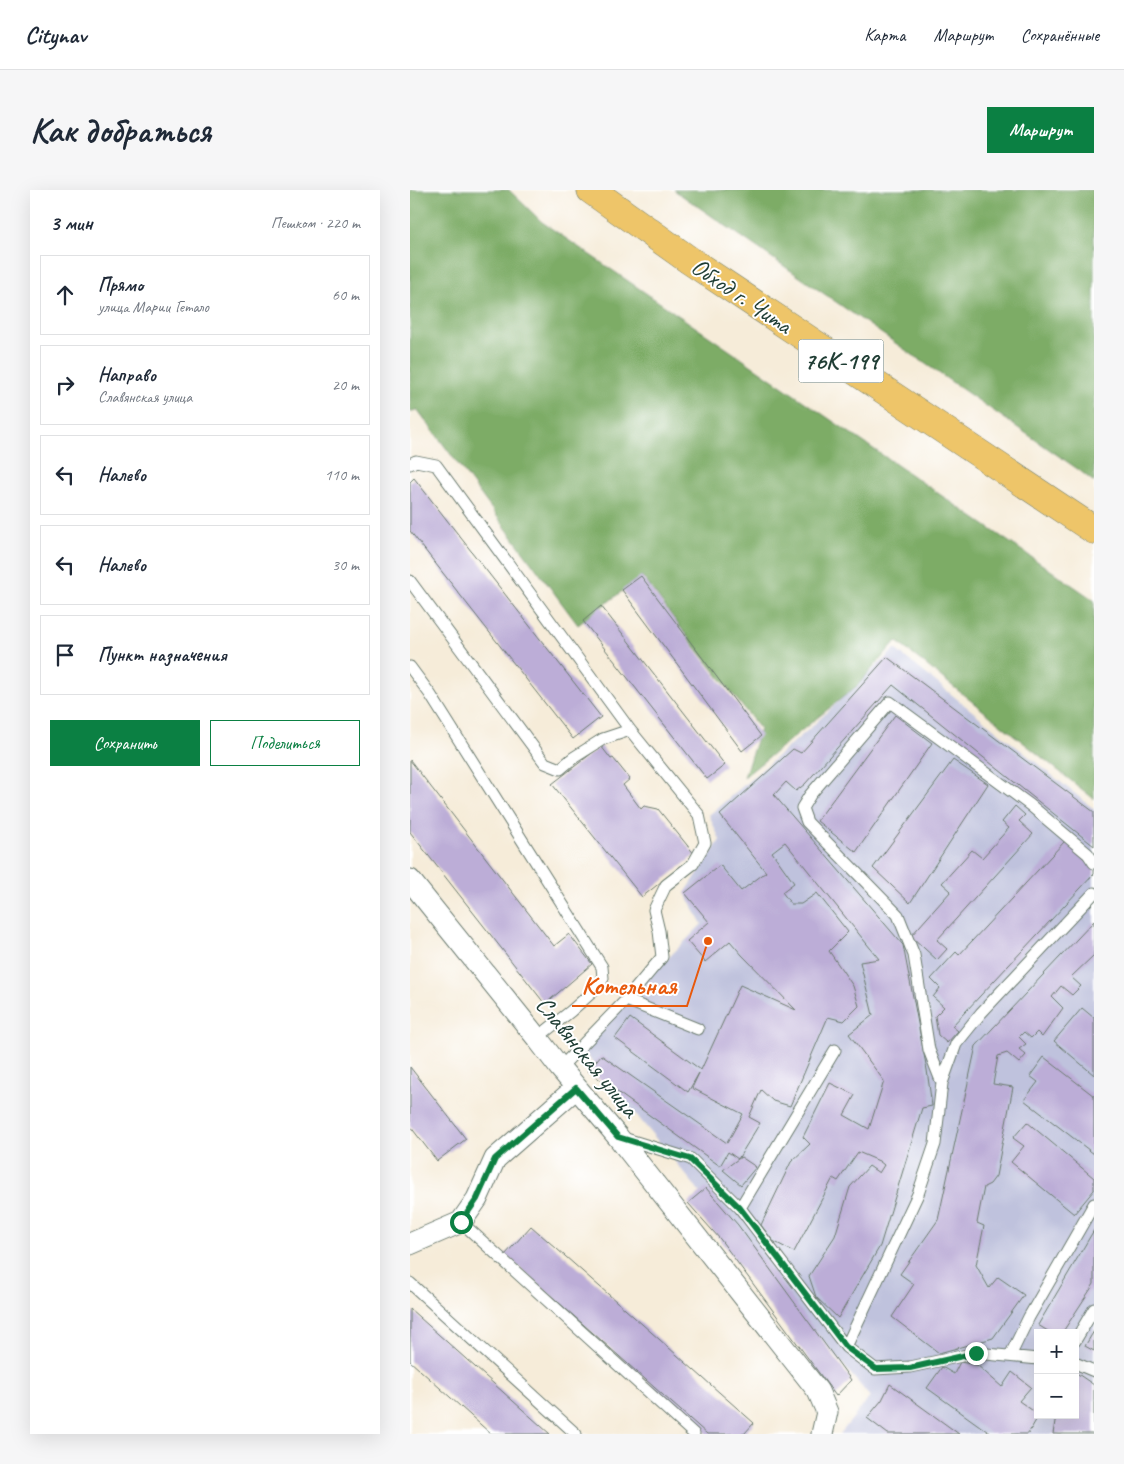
<!DOCTYPE html>
<html lang="ru">
<head>
<meta charset="utf-8">
<style>
	:root { --surface:#fff; --page:#f6f6f7; --text:#1f2937; --muted:#747a83; --line:#e0e1e3; --accent:#0b8043 }
	body { margin:0; font-family:Caveat,sans-serif; background:var(--page); color:var(--text) }
	.controls { position:absolute; right:15px; bottom:15px; display:grid; overflow:hidden; border-radius:0px; box-shadow:0 5px 20px #0002 }
	.controls button { width:45px; height:45px; display:grid; place-items:center; padding:0; border:0; border-bottom:1px solid var(--line); background:var(--surface); color:var(--text); font:25px sans-serif }
	.stop { position:absolute; width:15px; height:15px; margin:-11px; border:4px solid #0b8043; border-radius:50%; background:#fff }
	.stop.end { background:#0b8043; border-color:#fff; box-shadow:0 1px 5px #0008 }
	.list { margin:0; padding:0; list-style:none }
	h2 { display:flex; justify-content:space-between; align-items:center; height:65px; margin:0; padding:0 20px; font-size:21px }
	h2 small { font-size:16px; font-weight:400; color:var(--muted) }
	.list li { display:grid; grid-template-columns:32px 1fr auto; gap:15px; align-items:center; box-sizing:border-box; height:80px; margin:0 10px 10px; padding:0 10px; border:1px solid var(--line); border-radius:0px }
	.list b { display:block; font-size:19px; white-space:nowrap }
	.list p { margin:0; font-size:16px; white-space:nowrap; color:var(--muted) }
	.list em { font-size:16px; font-style:normal; color:var(--muted) }
	.actions { display:flex; gap:10px; padding:15px 20px }
	.actions a { flex:1; padding:11px 0; border:1px solid var(--accent); border-radius:0px; text-align:center; font-size:18px; color:var(--accent) }
	.actions .main { background:var(--accent); color:#fff }
	.icon { flex:none; width:28px; height:28px; fill:none; stroke:currentColor; stroke-width:2; stroke-linecap:round; stroke-linejoin:round }
	.map { position:relative; flex:none; width:684px; height:1244px; overflow:hidden; border-radius:0px }
	header { display:flex; align-items:center; gap:30px; box-sizing:border-box; height:70px; padding:0 25px; background:var(--surface); border-bottom:1px solid var(--line) }
	header strong { font-size:24px }
	nav { display:flex; gap:28px; margin-inline-start:auto; font-size:18px }
	.intro { display:flex; align-items:center; justify-content:space-between; box-sizing:border-box; height:120px; padding:0 30px }
	h1 { margin:0; font-size:35px }
	.button { padding:12px 22px; border-radius:0px; background:var(--accent); color:#fff; font-size:18px; font-weight:700 }
	main { display:flex; gap:30px; padding:0 30px }
	aside { flex:1; background:var(--surface); border-radius:0px; box-shadow:0 5px 20px #0002 }
	.map>svg:first-child { display:block }
</style>
</head>
<body>
<header>
<strong>Citynav</strong>
<nav><a>Карта</a><a>Маршрут</a><a>Сохранённые</a></nav>
</header>
<div class="intro"><h1>Как добраться</h1><a class="button">Маршрут</a></div>
<main>
<aside>
<h2>3 мин<small>Пешком · 220 m</small></h2>
<ul class="list">
<li><svg class="icon" aria-label="ahead" viewBox="0 0 24 24"><path d="M12 20V5M6 11l6-6 6 6"/></svg><div><b>Прямо</b><p>улица Марии Гетало</p></div><em>60 m</em></li>
<li><svg class="icon" aria-label="right" viewBox="0 0 24 24"><path d="M7 20v-9h11M14 6l5 5-5 5"/></svg><div><b>Направо</b><p>Славянская улица</p></div><em>20 m</em></li>
<li><svg class="icon" aria-label="left" viewBox="0 0 24 24"><path d="M17 20v-9H6M10 6l-5 5 5 5"/></svg><div><b>Налево</b></div><em>110 m</em></li>
<li><svg class="icon" aria-label="left" viewBox="0 0 24 24"><path d="M17 20v-9H6M10 6l-5 5 5 5"/></svg><div><b>Налево</b></div><em>30 m</em></li>
<li><svg class="icon" aria-label="arrive" viewBox="0 0 24 24"><path d="M6 21V4h12l-3 4 3 4H6"/></svg><div><b>Пункт назначения</b></div></li>
</ul>
<div class="actions"><a class="main">Сохранить</a><a>Поделиться</a></div>
</aside>
<div class="map">
<svg width="684" height="1244" viewBox="0 0 684 1244">
	<rect width="100%" height="100%" fill="#fff"/>
	<filter id="ink" filterUnits="userSpaceOnUse"><feTurbulence type="fractalNoise" baseFrequency=".02" numOctaves="2"/><feDisplacementMap in="SourceGraphic" scale="10" xChannelSelector="R" yChannelSelector="G"/><feConvolveMatrix kernelMatrix="1 2 1 2 8 2 1 2 1" color-interpolation-filters="sRGB"/></filter>
	<filter id="wash" filterUnits="userSpaceOnUse"><feTurbulence type="fractalNoise" baseFrequency=".0096" numOctaves="4" result="noise"/><feDisplacementMap in="SourceGraphic" scale="20" xChannelSelector="R" yChannelSelector="G"/><feGaussianBlur stdDeviation="1.12" result="paint"/><feColorMatrix in="noise" values="0 0 0 0 0 0 0 0 0 0 0 0 0 0 0 0 0 1.4 0 .05"/><feComposite in="paint" operator="in"/></filter>
	<g filter="url(#wash)">
		<rect width="100%" height="100%" fill="#f6ecd9"/>
		<path fill="#bfc2dd" fill-rule="evenodd" d="M 485,459 L 684,619 L 684,1244 L 430,1244 L 460,1207 L 170,857 L 292,734 L 275,703 L 310,650 L 299,625 L 398,540 ZM 628,1143 L 665,1143 L 665,1225 L 628,1225 Z"/>
		<path fill="#7dac66" stroke="#4e744d" d="M 0,0 L 99,0 L 132,32 L 684,410 L 684,609 L 486,451 L 448,495 L 334,587 L 350,539 L 277,446 L 232,386 L 168,435 L 7,219 L 0,223 Z
			M 264,0 L 684,0 L 684,292 L 669,280 Z"/>
		<g id="blocks">
			<path fill="#bcadd7" d="M 4,288 L 191,527 L 163,549 L 0,341 L 0,292 Z
				M 231,386 L 351,546 L 332,561 L 212,400 Z
				M 191,416 L 315,575 L 297,589 L 173,431 Z
				M 477,467 L 684,622 L 684,656 L 483,495 L 395,594 L 386,601 L 376,592 L 364,605 L 493,755 L 517,880 L 522,916 L 512,918 L 470,1056 L 428,1128 L 406,1107 L 399,1086 L 425,1046 L 440,997 L 459,976 L 469,983 L 474,975 L 469,971 L 448,962 L 428,991 L 423,988 L 384,1062 L 363,1051 L 351,1035 L 381,972 L 400,954 L 393,947 L 420,893 L 445,905 L 434,925 L 459,939 L 474,891 L 439,844 L 463,825 L 450,772 L 469,769 L 375,652 L 362,662 L 384,693 L 372,702 L 381,714 L 391,714 L 407,703 L 438,742 L 419,761 L 443,796 L 449,816 L 434,831 L 418,827 L 380,916 L 363,911 L 351,900 L 339,927 L 350,933 L 328,969 L 331,967 L 346,977 L 331,995 L 313,980 L 328,969 L 318,962 L 310,976 L 178,881 L 191,865 L 317,953 L 333,924 L 282,898 L 289,883 L 278,902 L 205,848 L 220,828 L 291,880 L 330,795 L 386,820 L 332,765 L 320,751 L 295,772 L 277,751 L 299,732 L 275,703 L 310,675 L 331,701 L 356,682 L 310,625 L 383,559 L 391,563 Z
				M 485,525 L 522,553 L 446,662 L 407,631 Z
				M 191,556 L 201,569 L 203,568 L 220,589 L 213,595 L 231,619 L 234,616 L 248,619 L 285,665 L 232,707 L 142,594 Z
				M 0,570 L 144,756 L 159,744 L 182,774 L 135,814 L 0,642 Z
				M 543,570 L 578,594 L 500,713 L 463,678 Z
				M 605,616 L 615,625 L 609,631 L 623,644 L 527,750 L 537,759 L 527,770 L 501,746 L 541,701 L 532,693 L 562,660 L 572,668 L 599,638 L 592,632 Z
				M 655,651 L 684,678 L 684,684 L 542,836 L 548,841 L 537,853 L 528,845 L 525,826 L 534,817 L 523,807 L 530,798 L 521,789 L 546,762 L 549,765 Z
				M 684,731 L 684,765 L 661,787 L 671,796 L 662,805 L 651,796 L 642,807 L 653,818 L 632,847 L 627,842 L 621,848 L 614,842 L 609,847 L 616,854 L 609,859 L 616,865 L 609,873 L 597,863 L 588,866 L 583,894 L 603,897 L 586,986 L 580,994 L 574,997 L 567,1033 L 574,1036 L 566,1075 L 579,1098 L 588,1087 L 614,1105 L 583,1148 L 529,1163 L 482,1127 L 504,1094 L 490,1084 L 528,1030 L 566,856 Z
				M 672,818 L 684,828 L 684,885 L 644,851 Z
				M 634,867 L 684,906 L 684,964 L 614,910 L 628,892 L 620,886 Z
				M 0,877 L 56,949 L 27,971 L 0,936 Z
				M 617,932 L 684,988 L 684,1000 L 664,1024 L 601,972 L 614,956 L 603,948 Z
				M 296,998 L 328,1035 L 441,1190 L 426,1206 L 310,1049 L 278,1013 Z
				M 121,1036 L 344,1233 L 334,1244 L 297,1244 L 95,1065 Z
				M 684,1040 L 684,1094 L 652,1143 L 641,1143 L 628,1135 Z
				M 0,1119 L 140,1244 L 81,1244 L 0,1171 Z
				M 684,1141 L 684,1161 L 675,1156 Z
				M 550,1172 L 567,1175 L 592,1197 L 602,1182 L 621,1197 L 609,1211 L 629,1225 L 618,1244 L 581,1244 L 517,1198 L 532,1177 L 544,1184 Z
				M 665,1182 L 684,1195 L 684,1244 L 643,1244 L 646,1225 L 665,1225 Z
				M 480,1194 L 549,1244 L 478,1244 L 457,1228 L 472,1210 Z"/>
		</g>
	</g>
	<g filter="url(#ink)">
		<use href="#blocks" fill-opacity="0" stroke="#6a7a6e" stroke-width="1"/>
		<g fill="none" stroke-linecap="round" stroke-linejoin="round">
			<g stroke="#6a7a6e" stroke-width="13">
				<path id="lane" d="M 0,274 L 6,271 L 26,275 L 220,540 L 289,625 L 295,653 L 283,674 L 256,695 L 244,720 L 249,741 L 252,767 L 216,810 L 150,878
					M 0,391 L 135,573 L 150,579 L 163,568 L 193,549 L 220,540
					M 0,477 L 20,504 L 192,777 L 193,788 L 189,796 L 161,821 L 127,848
					M 216,810 L 288,839
					M 532,893 L 519,860 L 504,765 L 488,725 L 397,632 L 392,618 L 400,605 L 480,512 L 620,615 L 678,664 L 684,673
					M 213,948 L 281,969 L 330,1018 L 436,1157 L 465,1179 L 500,1177 L 566,1163 L 628,1169
					M 330,1018 L 425,860
					M 51,1032 L 284,1244
					M 0,1093 L 166,1244
					M 665,1151 L 684,1119
					M 436,1157 L 508,1004 L 525,954 L 532,893 L 546,854 L 571,823 L 684,703
					M 600,1166 L 619,1127 L 684,1014
					M 665,1173 L 684,1181"/>
			</g>
			<g stroke="#6a7a6e" stroke-width="23">
				<path id="street" d="M 0,690 L 127,848 L 150,878 L 208,947 L 408,1201 L 417,1222 L 412,1244
					M 0,1054 L 51,1032 L 67,1009 L 85,969 L 166,898"/>
			</g>
			<g stroke="#6a7a6e" stroke-width="29">
				<path id="highway" d="M 181,0 L 279,70 L 684,340"/>
			</g>
			<use href="#lane" stroke="#fff" stroke-width="11"/>
			<use href="#street" stroke="#fff" stroke-width="21"/>
			<use href="#highway" stroke="#eec569" stroke-width="28"/>
		</g>
	</g>
	<g fill="none" stroke-linecap="round" stroke-linejoin="round" filter="url(#ink)">
		<path stroke="#0b8043" stroke-width="6" d="M 51,1032 L 67,1009 L 85,969 L 166,898 L 208,947 L 280,969 L 330,1018 L 436,1157 L 466,1179 L 500,1178 L 566,1163"/>
	</g>
	<g text-anchor="middle" stroke-width="4" stroke-linejoin="round" paint-order="stroke">
		<rect fill="#fff" stroke="#627771" stroke-width="1" x="388.5" y="149.5" width="85" height="43" rx="4"/>
		<g font-size="24" font-weight="bold" fill="#1f3d34">
			<text x="431" y="179">76К-199</text>
		</g>
		<g font-size="25" fill="#1f3d34" stroke="#fff">
			<text transform="translate(332 105) rotate(34)" y="9">Обход г. Чита</text>
			<text transform="translate(178 866) rotate(51)" y="9">Славянская улица</text>
		</g>
	</g>
	<path fill="none" stroke="#e8590c" stroke-width="2" d="M298 751L277 816H162"/>
	<circle fill="#e8590c" stroke="#fff" stroke-width="2" cx="298" cy="751" r="5"/>
	<g font-size="26" text-anchor="middle" font-weight="bold" fill="#e8590c" stroke="#fff" stroke-width="4" stroke-linejoin="round" paint-order="stroke">
		<text x="219" y="804">Котельная</text>
	</g>
</svg>
<div class="controls">
<button>+</button>
<button>−</button>
</div>
<div class="stop" style="left:51px;top:1032px"></div>
<div class="stop end" style="left:566px;top:1163px"></div>
</div>
</main>
</body>
</html>
